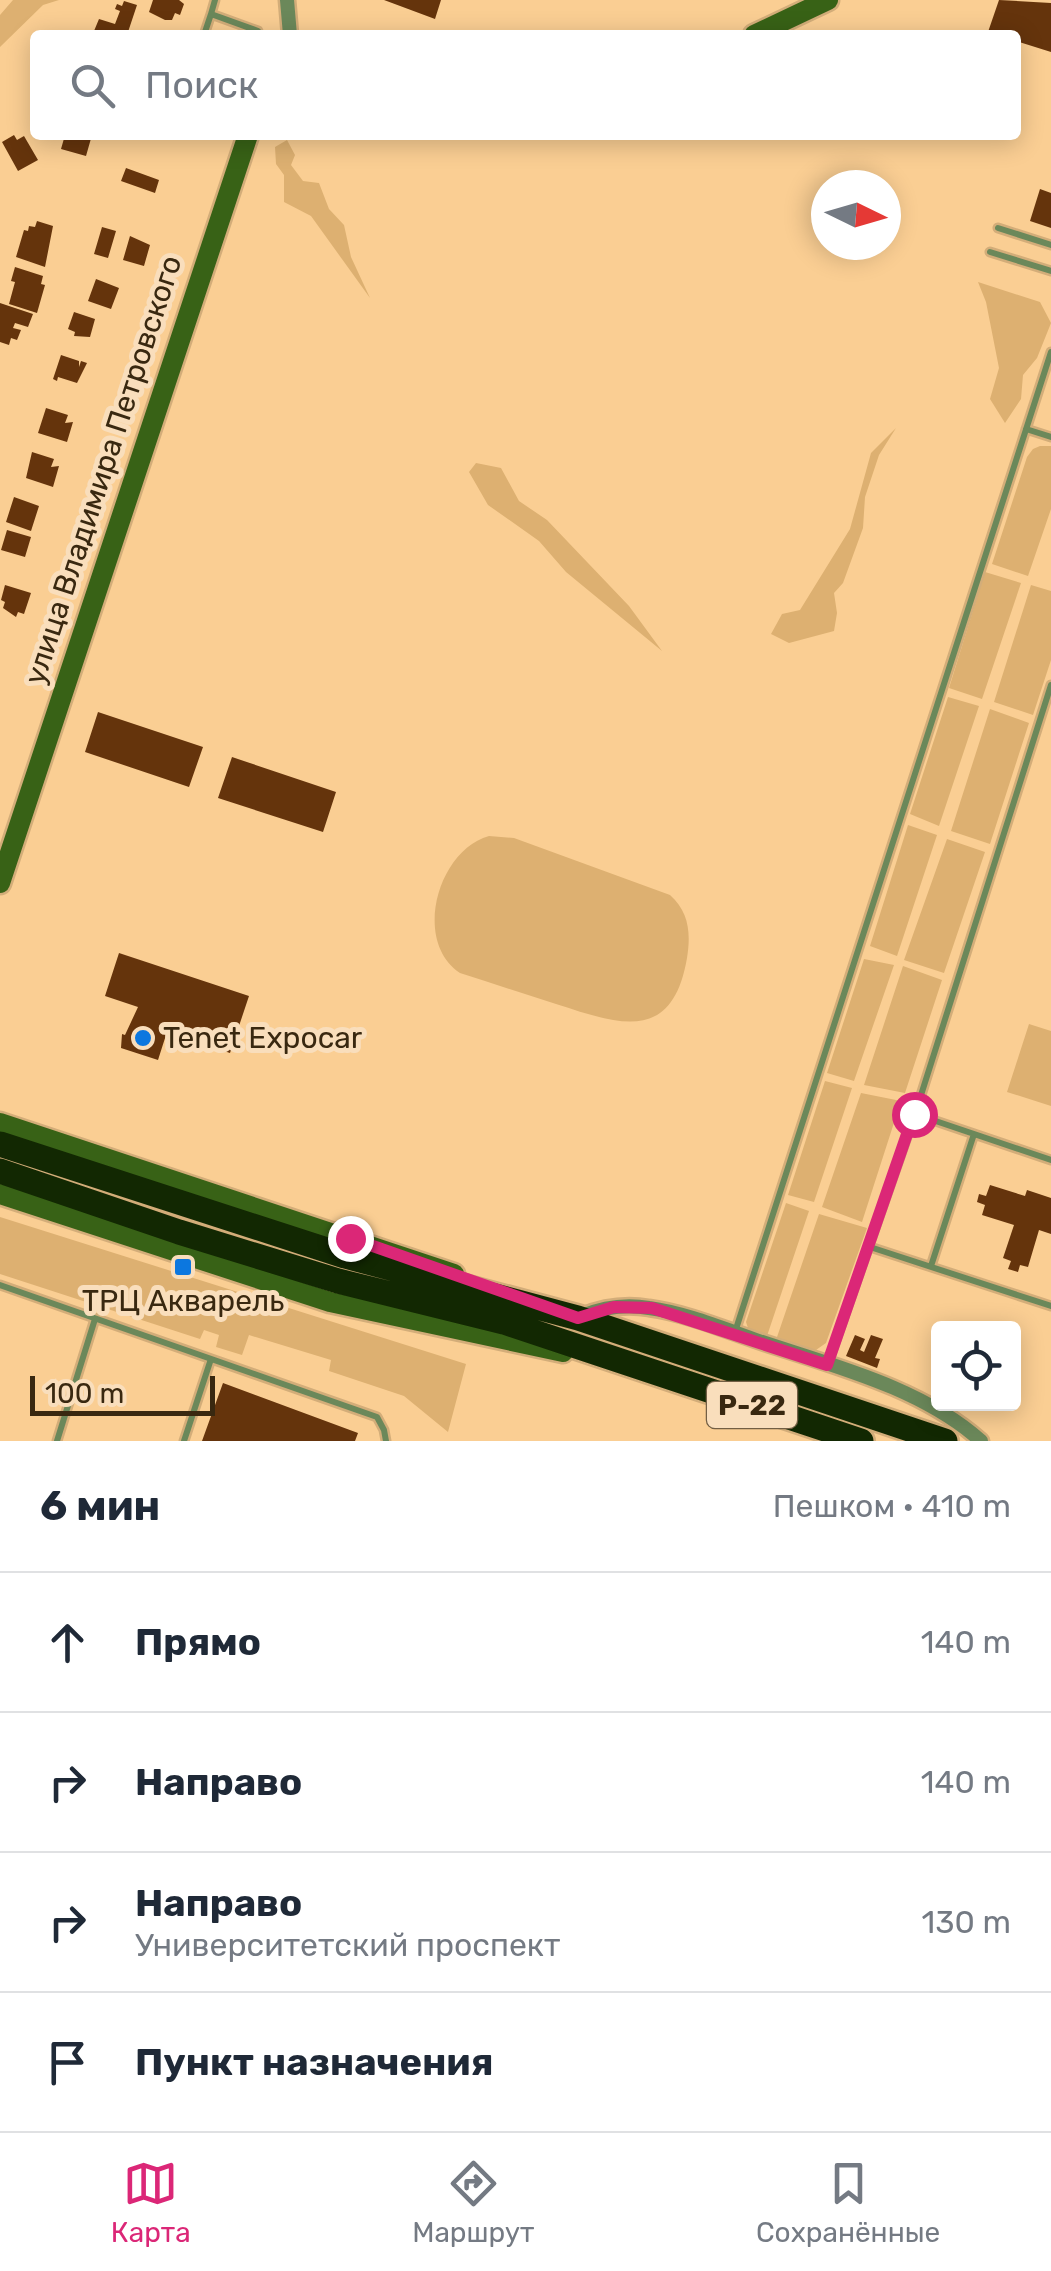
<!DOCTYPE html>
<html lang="ru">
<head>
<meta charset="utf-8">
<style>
	:root { --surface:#fff; --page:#f2f2f3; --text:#1f2937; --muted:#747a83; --line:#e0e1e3; --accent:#db2777 }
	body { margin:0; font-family:Rubik,sans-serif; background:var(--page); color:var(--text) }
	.controls { position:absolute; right:30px; bottom:30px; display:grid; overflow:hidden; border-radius:10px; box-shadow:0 5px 25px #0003 }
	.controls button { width:90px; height:90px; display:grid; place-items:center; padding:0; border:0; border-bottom:2px solid var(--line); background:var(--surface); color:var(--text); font:50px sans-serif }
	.compass { position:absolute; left:811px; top:170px; width:90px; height:90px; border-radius:50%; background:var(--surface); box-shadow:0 5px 25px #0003; rotate:95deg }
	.scale { position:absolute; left:30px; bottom:25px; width:185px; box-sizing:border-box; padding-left:10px; border:5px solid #392810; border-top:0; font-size:28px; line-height:35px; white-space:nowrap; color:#392810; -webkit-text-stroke:8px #f9debc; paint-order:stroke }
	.stop { position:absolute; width:30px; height:30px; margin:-22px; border:8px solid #db2777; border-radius:50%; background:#fff }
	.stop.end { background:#db2777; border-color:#fff; box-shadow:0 2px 10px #0008 }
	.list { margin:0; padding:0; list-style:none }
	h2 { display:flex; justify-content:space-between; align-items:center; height:130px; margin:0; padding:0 40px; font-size:42px }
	h2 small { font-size:32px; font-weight:400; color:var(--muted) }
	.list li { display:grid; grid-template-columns:65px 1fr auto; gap:30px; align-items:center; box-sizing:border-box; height:140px; padding:0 40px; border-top:2px solid var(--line) }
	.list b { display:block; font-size:38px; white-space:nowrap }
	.list p { margin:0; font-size:32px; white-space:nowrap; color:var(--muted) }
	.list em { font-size:32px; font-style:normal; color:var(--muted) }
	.icon { flex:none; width:55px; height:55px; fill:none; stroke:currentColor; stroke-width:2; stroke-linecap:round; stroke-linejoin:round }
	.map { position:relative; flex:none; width:1051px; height:1441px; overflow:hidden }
	.search { position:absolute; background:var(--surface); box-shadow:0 5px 25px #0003; left:30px; right:30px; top:30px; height:110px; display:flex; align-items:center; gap:25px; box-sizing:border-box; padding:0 35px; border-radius:10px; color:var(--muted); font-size:38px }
	.sheet { height:690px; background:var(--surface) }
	nav { display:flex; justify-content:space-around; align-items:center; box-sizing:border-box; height:140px; border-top:2px solid var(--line); background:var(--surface); font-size:28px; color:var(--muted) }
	nav a { display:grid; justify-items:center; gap:5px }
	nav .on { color:var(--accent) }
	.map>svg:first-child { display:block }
</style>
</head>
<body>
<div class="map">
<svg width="1051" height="1441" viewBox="0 0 1051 1441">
	<rect width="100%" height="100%" fill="#face93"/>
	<path fill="#ddb071" d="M 13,0 L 59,0 L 43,5 L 0,47 L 0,15 Z
		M 287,140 L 295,155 L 291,165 L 303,181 L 319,183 L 329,209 L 344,225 L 351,257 L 370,298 L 311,216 L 284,202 L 284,175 L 276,164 L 275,147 Z
		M 978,282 L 1040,302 L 1051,323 L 1037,358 L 1023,375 L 1021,399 L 1005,423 L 990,399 L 999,368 L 986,302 Z
		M 896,428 L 879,455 L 865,497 L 863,528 L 843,583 L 834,593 L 837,613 L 834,631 L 789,643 L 771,634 L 782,614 L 800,610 L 850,529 L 871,453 Z
		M 1040,446 L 1051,446 L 1051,509 L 1028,576 L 992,564 L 1027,457 L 1033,449 Z
		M 476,463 L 501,468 L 519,501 L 547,520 L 629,606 L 662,651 L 566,572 L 539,541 L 488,505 L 469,472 Z
		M 985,572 L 1021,583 L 982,699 L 949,688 Z
		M 1031,585 L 1051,591 L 1051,660 L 1033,715 L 994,702 Z
		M 948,697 L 979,706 L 939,826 L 910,814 Z
		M 990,709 L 1029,723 L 990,844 L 951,831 Z
		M 908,825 L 937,835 L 897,956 L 870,946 Z
		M 489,836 L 514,838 L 670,895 C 689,912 691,933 687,958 C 672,1046 616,1023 556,1004 C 524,994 492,983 460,973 C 412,941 438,850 489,836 Z
		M 947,839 L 985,852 L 944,973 L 904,960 Z
		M 864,959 L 894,965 L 854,1081 L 827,1073 Z
		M 903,966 L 942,980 L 905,1093 L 864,1085 Z
		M 1029,1024 L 1051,1031 L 1051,1106 L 1007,1092 Z
		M 825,1081 L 852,1088 L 814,1202 L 788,1195 Z
		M 861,1093 L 901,1101 L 862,1222 L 822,1207 Z
		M 786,1203 L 809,1211 L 767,1336 L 749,1331 L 746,1322 Z
		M 819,1214 L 867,1228 L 826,1343 L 816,1350 L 776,1340 Z
		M 0,1217 L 466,1364 L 448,1432 L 404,1396 L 329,1371 L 331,1360 L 249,1335 L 242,1355 L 216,1347 L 219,1335 L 204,1330 L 200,1339 L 0,1274 Z"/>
	<path fill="#65340c" d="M 153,0 L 179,0 L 184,4 L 180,15 L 175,13 L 172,20 L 165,20 L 149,12 Z
		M 384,0 L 441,0 L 435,19 Z
		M 999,0 L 1051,3 L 1051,52 L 1016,41 L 1016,35 L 988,32 Z
		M 124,1 L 137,5 L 127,35 L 107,35 L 94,31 L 99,19 L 115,24 L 120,11 L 115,9 L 117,4 L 122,6 Z
		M 14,135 L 17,140 L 24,136 L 38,160 L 18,171 L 2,142 Z
		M 65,135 L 92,135 L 86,156 L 61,149 Z
		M 126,168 L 159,180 L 155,193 L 121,181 Z
		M 1040,189 L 1051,193 L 1051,228 L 1030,221 Z
		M 37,221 L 53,226 L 45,267 L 16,257 L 24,230 L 28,231 L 29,226 L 35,227 Z
		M 102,227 L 116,231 L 108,258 L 94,254 Z
		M 130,236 L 150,245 L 144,266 L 123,260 Z
		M 15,267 L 43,276 L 41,284 L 45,285 L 37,313 L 9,304 L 15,282 L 11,281 Z
		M 96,279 L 119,288 L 111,309 L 88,301 Z
		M 0,303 L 33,314 L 28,327 L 15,323 L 13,328 L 21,330 L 17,340 L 11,338 L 9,345 L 0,342 Z
		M 74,312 L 95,319 L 90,337 L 74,336 L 75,332 L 68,329 Z
		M 61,355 L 79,361 L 79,367 L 81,361 L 87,363 L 77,383 L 58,377 L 57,381 L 53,379 Z
		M 46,408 L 68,415 L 65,423 L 73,422 L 67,442 L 38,433 Z
		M 32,452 L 54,459 L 51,467 L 59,466 L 53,487 L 26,478 Z
		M 14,497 L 39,506 L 31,531 L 6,522 Z
		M 7,530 L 31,537 L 25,557 L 1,550 Z
		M 5,585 L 31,593 L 24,614 L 18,612 L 16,617 L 3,608 L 5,602 L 1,600 Z
		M 98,712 L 203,747 L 189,787 L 85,752 Z
		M 232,757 L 336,792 L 323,832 L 218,798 Z
		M 119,953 L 249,996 L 230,1053 L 177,1035 L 173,1047 L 168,1045 L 171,1036 L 166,1035 L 158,1060 L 121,1048 L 122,1034 L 125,1035 L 138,1007 L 105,996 Z
		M 990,1185 L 1025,1196 L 1027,1190 L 1051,1198 L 1051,1234 L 1039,1230 L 1028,1267 L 1020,1265 L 1018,1272 L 1008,1269 L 1011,1261 L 1003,1258 L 1014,1225 L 982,1215 L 985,1205 L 977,1202 L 979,1194 L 986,1196 Z
		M 855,1335 L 865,1339 L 860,1350 L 864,1352 L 871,1335 L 883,1339 L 875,1358 L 880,1359 L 877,1368 L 846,1356 Z
		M 223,1383 L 358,1433 L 355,1441 L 202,1441 Z"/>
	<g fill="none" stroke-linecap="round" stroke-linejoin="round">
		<g stroke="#d3ad79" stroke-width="11">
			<path id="lane" d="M 211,14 L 215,0
				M 204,35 L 211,14 L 258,31
				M 998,228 L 1051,245
				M 990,252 L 1051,271
				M 1026,429 L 1051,437
				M 915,1114 L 1051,1160
				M 870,1247 L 1051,1306
				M 931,1266 L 974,1134
				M 0,1285 L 377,1417 L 384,1430 L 386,1441
				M 735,1332 L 1051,352
				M 828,1363 L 915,1114 L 1051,685
				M 57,1441 L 95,1319
				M 184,1441 L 211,1359"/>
		</g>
		<g stroke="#d3ad79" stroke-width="19">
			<path id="street" d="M 287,0 L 290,35
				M 582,1316 C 604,1307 626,1304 649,1308 C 686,1313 724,1329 759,1341 C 834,1366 922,1388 981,1441"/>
		</g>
		<g stroke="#d3ad79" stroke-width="25">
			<path id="secondary" d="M 754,35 L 828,0
				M 0,883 L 248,135
				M 0,1123 L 454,1274
				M 0,1194 L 330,1302 L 563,1352"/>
		</g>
		<g stroke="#d3ad79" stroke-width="30">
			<path id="highway" d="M 0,1144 L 345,1256 L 578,1318 L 945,1441
				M 0,1171 L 179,1232 L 338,1281 L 504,1322 L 861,1441"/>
		</g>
		<use href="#lane" stroke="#6b885a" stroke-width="6"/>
		<use href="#street" stroke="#6b885a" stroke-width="14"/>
		<use href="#secondary" stroke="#386216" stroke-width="20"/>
		<use href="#highway" stroke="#122802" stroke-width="25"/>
	</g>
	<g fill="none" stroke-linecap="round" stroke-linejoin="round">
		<path stroke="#db2777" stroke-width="12" d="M 350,1238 L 578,1318 L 614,1307 L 652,1308 L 827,1365 L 914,1114"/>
	</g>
	<g fill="#0c77df" stroke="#f9debc" stroke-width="4">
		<circle cx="143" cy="1038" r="10"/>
		<rect x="173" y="1257" width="20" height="20" rx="5"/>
	</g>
	<g text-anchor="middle" stroke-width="10" stroke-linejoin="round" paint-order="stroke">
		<rect fill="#f9debc" stroke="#735f44" stroke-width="2.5" x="707" y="1382" width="90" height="46" rx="8"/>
		<g font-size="28" font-weight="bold" fill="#392810">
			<text x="752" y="1415">Р-22</text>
		</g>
		<g font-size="30" fill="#392810" stroke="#f9debc">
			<text transform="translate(103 470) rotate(-72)" y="10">улица Владимира Петровского</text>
		</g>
		<g font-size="30" fill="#392810" stroke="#f9debc" text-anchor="start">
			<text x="163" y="1048">Tenet Expocar</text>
			<text x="183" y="1311" text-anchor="middle">ТРЦ Акварель</text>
		</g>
	</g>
</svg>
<div class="controls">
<button><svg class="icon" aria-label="locate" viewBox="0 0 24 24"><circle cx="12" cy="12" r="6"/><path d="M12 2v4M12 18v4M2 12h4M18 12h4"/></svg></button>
</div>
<svg class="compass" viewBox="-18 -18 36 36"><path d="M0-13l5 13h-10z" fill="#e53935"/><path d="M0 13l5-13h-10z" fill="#747a83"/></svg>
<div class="scale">100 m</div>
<div class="stop" style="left:914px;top:1114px"></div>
<div class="stop end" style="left:350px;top:1238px"></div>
<div class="search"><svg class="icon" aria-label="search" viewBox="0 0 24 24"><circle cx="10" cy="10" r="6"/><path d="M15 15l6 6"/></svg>Поиск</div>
</div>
<section class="sheet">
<h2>6 мин<small>Пешком · 410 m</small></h2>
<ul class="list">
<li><svg class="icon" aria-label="ahead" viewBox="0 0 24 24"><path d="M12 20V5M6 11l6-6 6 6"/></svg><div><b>Прямо</b></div><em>140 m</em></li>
<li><svg class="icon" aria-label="right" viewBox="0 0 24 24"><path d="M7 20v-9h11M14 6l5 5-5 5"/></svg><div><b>Направо</b></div><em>140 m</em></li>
<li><svg class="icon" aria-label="right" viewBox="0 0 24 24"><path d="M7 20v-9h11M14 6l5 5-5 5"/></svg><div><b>Направо</b><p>Университетский проспект</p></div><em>130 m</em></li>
<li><svg class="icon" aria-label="arrive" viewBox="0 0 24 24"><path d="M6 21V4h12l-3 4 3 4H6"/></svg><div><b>Пункт назначения</b></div></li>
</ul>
</section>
<nav>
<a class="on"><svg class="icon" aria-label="map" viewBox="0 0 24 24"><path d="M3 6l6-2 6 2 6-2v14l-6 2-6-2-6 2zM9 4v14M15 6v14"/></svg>Карта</a>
<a><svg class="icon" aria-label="directions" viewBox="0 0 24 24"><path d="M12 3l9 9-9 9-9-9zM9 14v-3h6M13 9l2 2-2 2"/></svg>Маршрут</a>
<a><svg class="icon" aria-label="saved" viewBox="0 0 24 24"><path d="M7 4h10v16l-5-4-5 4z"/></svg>Сохранённые</a>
</nav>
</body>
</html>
